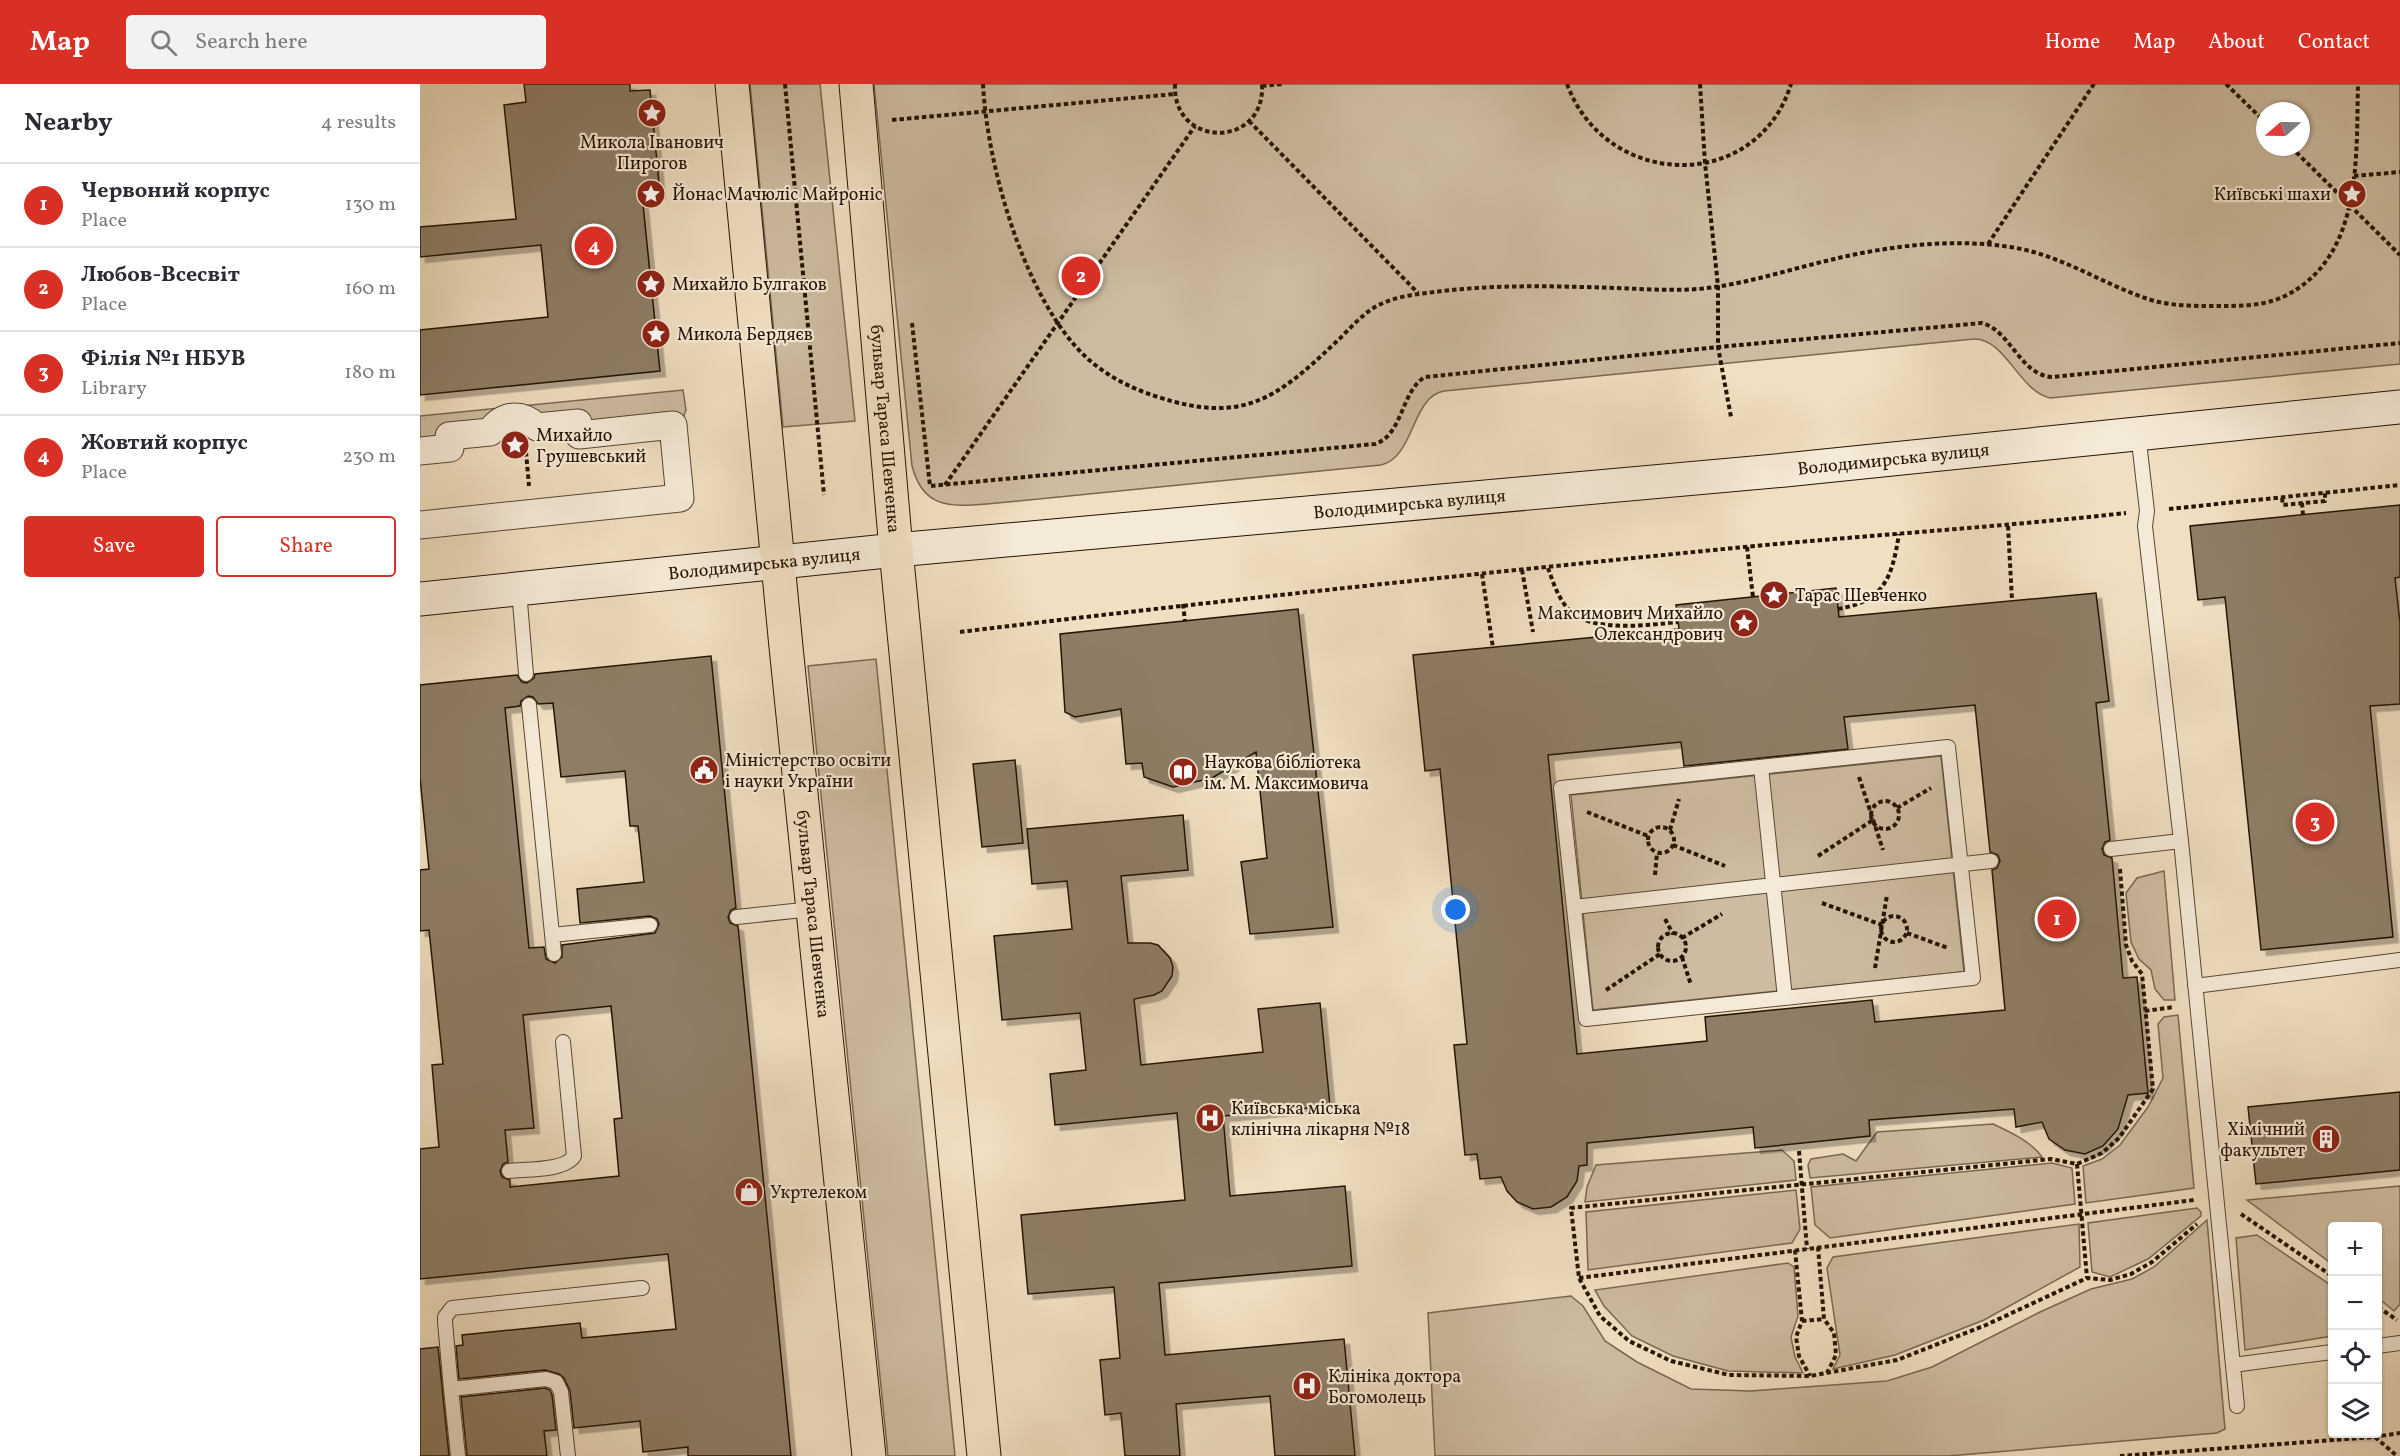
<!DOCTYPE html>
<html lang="en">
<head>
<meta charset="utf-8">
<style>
	:root { --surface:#fff; --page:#f2f2f3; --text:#2b2b33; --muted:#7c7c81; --line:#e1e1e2; --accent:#d93025 }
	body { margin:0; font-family:Vollkorn,serif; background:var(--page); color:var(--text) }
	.controls { position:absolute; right:18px; bottom:18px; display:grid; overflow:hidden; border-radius:6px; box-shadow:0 2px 4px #0004 }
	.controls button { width:54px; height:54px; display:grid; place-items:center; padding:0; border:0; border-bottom:2px solid var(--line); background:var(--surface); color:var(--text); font:30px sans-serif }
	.compass { position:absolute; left:1836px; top:18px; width:54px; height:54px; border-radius:50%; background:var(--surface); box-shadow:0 2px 4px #0004; rotate:250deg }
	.you { position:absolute; left:1036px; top:826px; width:21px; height:21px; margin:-15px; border:4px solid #fff; border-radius:50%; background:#1a73e8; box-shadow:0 0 0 9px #1a73e833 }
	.badge { display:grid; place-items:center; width:39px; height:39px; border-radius:50%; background:var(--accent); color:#fff; font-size:20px; font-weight:700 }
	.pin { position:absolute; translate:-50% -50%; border:3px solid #fff; box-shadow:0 2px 6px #0006 }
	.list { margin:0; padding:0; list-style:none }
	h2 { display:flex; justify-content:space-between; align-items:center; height:78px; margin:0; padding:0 24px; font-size:26px }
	h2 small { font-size:20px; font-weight:400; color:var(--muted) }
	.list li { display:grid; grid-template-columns:39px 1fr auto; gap:18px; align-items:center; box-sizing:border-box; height:84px; padding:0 24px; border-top:2px solid var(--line) }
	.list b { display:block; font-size:22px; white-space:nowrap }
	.list p { margin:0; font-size:20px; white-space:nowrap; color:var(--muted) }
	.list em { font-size:20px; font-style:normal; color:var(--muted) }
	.actions { display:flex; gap:12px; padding:18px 24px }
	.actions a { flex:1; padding:14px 0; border:2px solid var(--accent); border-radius:6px; text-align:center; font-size:21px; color:var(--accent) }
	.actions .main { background:var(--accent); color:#fff }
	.icon { flex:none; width:33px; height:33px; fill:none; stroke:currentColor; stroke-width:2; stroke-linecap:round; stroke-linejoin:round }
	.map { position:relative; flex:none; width:1980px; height:1372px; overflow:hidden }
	header { display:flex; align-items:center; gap:36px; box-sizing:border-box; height:84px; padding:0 30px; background:var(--accent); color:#fff }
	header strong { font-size:28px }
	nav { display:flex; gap:33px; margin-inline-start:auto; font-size:21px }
	.search { width:420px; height:54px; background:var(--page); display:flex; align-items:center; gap:15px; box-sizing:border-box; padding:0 21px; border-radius:6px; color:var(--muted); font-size:22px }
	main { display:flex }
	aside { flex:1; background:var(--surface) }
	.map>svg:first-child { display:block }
</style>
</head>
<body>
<header>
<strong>Map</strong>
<div class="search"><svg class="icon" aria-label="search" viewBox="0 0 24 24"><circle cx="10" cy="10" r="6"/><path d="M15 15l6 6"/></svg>Search here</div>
<nav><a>Home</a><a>Map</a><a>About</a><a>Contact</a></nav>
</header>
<main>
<aside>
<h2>Nearby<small>4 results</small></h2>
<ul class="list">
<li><span class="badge">1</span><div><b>Червоний корпус</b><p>Place</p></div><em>130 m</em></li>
<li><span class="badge">2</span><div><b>Любов-Всесвіт</b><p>Place</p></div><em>160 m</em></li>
<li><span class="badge">3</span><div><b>Філія №1 НБУВ</b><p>Library</p></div><em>180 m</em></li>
<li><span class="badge">4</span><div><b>Жовтий корпус</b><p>Place</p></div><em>230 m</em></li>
</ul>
<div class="actions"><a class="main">Save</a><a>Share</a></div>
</aside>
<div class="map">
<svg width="1980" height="1372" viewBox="0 0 1980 1372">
	<defs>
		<filter id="shadow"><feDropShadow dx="5.5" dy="5.5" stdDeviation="0" flood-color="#0004"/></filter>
	</defs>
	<rect width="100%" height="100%" fill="#f0dfc1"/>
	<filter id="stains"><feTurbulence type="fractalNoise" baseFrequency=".00333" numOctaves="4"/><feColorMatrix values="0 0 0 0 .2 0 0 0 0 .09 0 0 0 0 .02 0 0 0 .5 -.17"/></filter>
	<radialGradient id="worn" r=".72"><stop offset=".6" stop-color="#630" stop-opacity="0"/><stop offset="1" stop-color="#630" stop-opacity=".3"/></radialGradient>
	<path fill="#cdbca1" stroke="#786852" stroke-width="1.5" fill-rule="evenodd" d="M 330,0 L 400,0 L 435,337 L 363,343 Z
		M 454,0 L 1980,0 L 1980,280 L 1630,314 C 1600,308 1585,254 1554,255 L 1024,307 C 991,313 995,373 961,381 L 567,420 C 529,423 503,424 492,382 ZM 1845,27 L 1881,27 L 1881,63 L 1845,63 Z
		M 263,306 L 266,326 L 262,337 L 110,336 L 0,367 L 0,332 Z
		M 456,575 L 535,1372 L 468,1372 L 388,582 Z
		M 1521,672 L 1544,888 L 1173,926 L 1151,711 Z
		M 1744,787 L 1755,916 L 1744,916 L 1735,905 L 1731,886 L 1719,875 L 1711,858 L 1706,809 L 1717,794 Z
		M 1758,931 L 1774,1104 L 1666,1119 L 1663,1082 L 1682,1075 L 1700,1061 L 1728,1023 L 1743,994 L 1738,940 L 1744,933 Z
		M 1573,1040 C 1590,1048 1612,1058 1622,1073 L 1390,1094 L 1388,1081 L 1391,1075 L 1423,1070 L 1436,1077 L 1457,1048 Z
		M 1362,1066 L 1374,1077 L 1376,1096 L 1165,1118 L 1167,1103 L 1176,1081 Z
		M 1632,1079 L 1652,1084 L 1655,1120 L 1410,1154 L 1395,1141 L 1391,1103 Z
		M 1980,1102 L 1980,1220 L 1974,1227 L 1958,1214 L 1958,1142 L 1912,1142 L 1912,1180 L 1827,1116 Z
		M 1376,1106 L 1380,1145 L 1372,1159 L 1168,1186 L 1166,1128 Z
		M 1777,1124 L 1781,1128 L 1781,1132 L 1728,1175 L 1690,1193 L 1672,1188 L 1668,1139 Z
		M 1787,1136 L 1805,1345 L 1797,1349 L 1528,1372 L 1015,1372 L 1008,1229 L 1151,1212 L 1163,1222 L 1185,1257 L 1217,1278 L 1271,1305 L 1331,1307 L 1467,1297 L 1512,1283 L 1620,1228 L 1671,1205 L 1712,1195 L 1734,1183 Z
		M 1659,1140 L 1660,1183 L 1564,1236 L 1475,1271 L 1413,1285 L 1420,1271 L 1407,1184 L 1413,1173 Z
		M 1837,1151 L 1912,1202 L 1912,1252 L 1825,1266 L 1816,1154 Z
		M 1368,1179 L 1374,1183 L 1378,1232 L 1371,1253 L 1375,1273 L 1383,1289 L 1308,1287 L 1253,1272 L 1212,1252 L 1184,1222 L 1175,1206 Z"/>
	<path fill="#8e7e66" stroke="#241404" stroke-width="1.5" fill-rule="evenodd" filter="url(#shadow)" d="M 104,0 L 210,0 L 210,7 L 230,6 L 240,109 L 222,111 L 240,287 L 0,311 L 0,246 L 128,233 L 121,161 L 0,173 L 0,143 L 96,135 L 84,21 L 106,18 Z
		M 1980,421 L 1980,493 L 1975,494 L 1980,539 L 1980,620 L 1950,622 L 1973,853 L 1841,866 L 1805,513 L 1778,516 L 1770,442 Z
		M 1416,504 L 1419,533 L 1676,509 L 1689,617 L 1676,619 L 1690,756 L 1685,758 L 1682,765 L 1684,771 L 1692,774 L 1703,894 L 1717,893 L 1728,1009 L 1708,1011 L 1698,1045 L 1683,1062 L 1665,1070 L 1645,1066 L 1629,1055 L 1622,1038 L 1596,1043 L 1594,1025 L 1449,1036 L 1450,1052 L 1335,1064 L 1333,1043 L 1167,1059 L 1167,1081 L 1159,1082 L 1157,1097 L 1147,1113 L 1131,1123 L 1113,1125 L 1097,1118 L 1087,1107 L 1081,1093 L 1060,1095 L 1057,1070 L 1045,1071 L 1034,961 L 1047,960 L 1020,685 L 1005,687 L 993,571 L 1259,545 L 1256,521 ZM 1555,621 L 1570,768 L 1578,771 L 1580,777 L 1577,784 L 1572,786 L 1585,926 L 1455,938 L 1452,916 L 1285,933 L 1287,957 L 1157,970 L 1128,671 L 1261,658 L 1264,682 L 1428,665 L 1424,633 Z
		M 878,525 L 913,843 L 830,850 L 821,778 L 847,774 L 836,668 L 792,694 L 753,703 L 724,693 L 722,679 L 706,680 L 701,625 L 655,633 L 645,628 L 640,550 Z
		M 291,572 L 316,824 L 311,826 L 308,833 L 310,839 L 318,842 L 371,1372 L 268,1372 L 268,1363 L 223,1368 L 220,1337 L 154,1344 L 150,1307 L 144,1294 L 139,1290 L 125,1286 L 39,1295 L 36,1262 L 43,1261 L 42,1251 L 160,1239 L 162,1254 L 256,1245 L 248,1170 L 0,1195 L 0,1065 L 19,1063 L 12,981 L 23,980 L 9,846 L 0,847 L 0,786 L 9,785 L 0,694 L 0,601 L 97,591 L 102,598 L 107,599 L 114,594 L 115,590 ZM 108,612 L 113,613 L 118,620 L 133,619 L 141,693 L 205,687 L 210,742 L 218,742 L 224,798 L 157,805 L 160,839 L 230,832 L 237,835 L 239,840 L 235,849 L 142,861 L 142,873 L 135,879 L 126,875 L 124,863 L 109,864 L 85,624 L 100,622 L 101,617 ZM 191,922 L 202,1034 L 194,1035 L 199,1092 L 90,1103 L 90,1096 L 82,1093 L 80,1087 L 83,1080 L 88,1078 L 85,1046 L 114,1044 L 103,931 Z
		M 595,676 L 603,759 L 562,763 L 553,680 Z
		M 763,731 L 768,786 L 701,792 L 708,859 L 730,859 L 738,861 L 750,874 L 753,883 L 752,892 L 742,907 L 734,911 L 714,915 L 721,981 L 843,968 L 838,925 L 900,919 L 910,1022 L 803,1032 L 810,1112 L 925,1102 L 932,1182 L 739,1199 L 745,1271 L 924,1255 L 935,1372 L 855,1372 L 850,1312 L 756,1320 L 760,1372 L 705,1372 L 701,1329 L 685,1331 L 680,1276 L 700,1274 L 694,1203 L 608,1210 L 601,1131 L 765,1116 L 757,1029 L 635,1041 L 630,990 L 666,986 L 660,929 L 582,936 L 574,852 L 652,845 L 647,797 L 612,800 L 607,745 Z
		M 1980,1008 L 1980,1086 L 1836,1100 L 1828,1023 Z
		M 18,1263 L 29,1372 L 0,1372 L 0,1265 Z
		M 125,1304 L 130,1306 L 132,1311 L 136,1346 L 124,1347 L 127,1372 L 47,1372 L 41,1313 Z"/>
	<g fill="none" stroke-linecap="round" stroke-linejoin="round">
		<g stroke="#574733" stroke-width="16">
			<path id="lane" d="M 1718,349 L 1727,427 L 1725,442 L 1761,757 L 1817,1322
				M 99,506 L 106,590
				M 109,621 L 134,870
				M 1528,663 L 1553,894 L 1166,935 L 1141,704 Z
				M 1341,683 L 1365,914
				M 1691,765 L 1761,757
				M 1154,823 L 1571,777
				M 317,833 L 392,825
				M 132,851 L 230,841
				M 1775,902 L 1980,876
				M 89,1087 C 106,1085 145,1087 154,1072 L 143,958
				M 1958,1262 L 1980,1259
				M 1813,1281 L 1912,1268
				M 31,1305 L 25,1238 L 25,1233 L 32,1224 L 222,1204
				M 38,1372 L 31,1305 L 126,1295 L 136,1298 L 141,1308 L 148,1372"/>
		</g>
		<g stroke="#574733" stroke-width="29">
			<path id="street" d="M 0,367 L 30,364 L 29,352 L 70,348 C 83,330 101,328 117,343 L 158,339 L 159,351 L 253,341 L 260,414 L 0,441"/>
		</g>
		<g stroke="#241404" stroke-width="35">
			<g id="secondary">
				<path id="s1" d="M 0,515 L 476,466 L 1365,386 L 1980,323"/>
			</g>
		</g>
		<g stroke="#241404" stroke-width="35">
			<g id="primary">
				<path id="s2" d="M 312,0 L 366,563 L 449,1372"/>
				<path id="s3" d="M 436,0 L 476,466 L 564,1372"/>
			</g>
		</g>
		<path stroke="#241404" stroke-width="4" stroke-dasharray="4.5 3" stroke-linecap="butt" d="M 365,0 L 404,411
			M 563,0 C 567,82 605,217 667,274 C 687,292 712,305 738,313 C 822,340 855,316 915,259 C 928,247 940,232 955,223 C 971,214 989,211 1007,209 C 1070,200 1134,202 1197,204 C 1224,205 1251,207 1278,205 C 1323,201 1367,186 1410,176 C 1467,162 1532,154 1590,163 C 1639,170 1679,198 1725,214 C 1750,223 1779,222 1805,222 C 1826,222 1848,221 1867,211 C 1943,171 1936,73 1938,0
			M 755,0 C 752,65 846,65 842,0
			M 1147,0 C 1186,106 1337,110 1371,0
			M 1280,0 L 1285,79 L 1298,202 L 1298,263 L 1311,333
			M 1806,0 L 1845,38
			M 842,2 L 863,0
			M 472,36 L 755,10
			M 829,37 L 998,209
			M 238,57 L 261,55
			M 1871,63 L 1980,171
			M 1934,92 L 1980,88
			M 1568,160 L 1674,0
			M 492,239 L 510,402 L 955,360 C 983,351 981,307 1005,293 L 1298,263 L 1562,239 C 1591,247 1600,291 1632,293 L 1980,259
			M 106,368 L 109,402
			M 525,401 L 775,42
			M 1862,414 L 1863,421 L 1905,417 L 1905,409
			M 1882,419 L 1883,431
			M 1749,425 L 1980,401
			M 1588,442 L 1592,516
			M 1327,463 L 1333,513
			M 1128,484 C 1133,498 1138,514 1149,526 C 1170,549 1230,541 1258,538
			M 1102,486 L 1113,548
			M 1062,490 L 1073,564
			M 763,520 L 765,537
			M 1418,525 C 1465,517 1472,493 1479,450
			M 540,548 C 801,516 1063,489 1324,463 C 1451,451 1579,443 1706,429
			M 1439,693 L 1463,766
			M1451 731a14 14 0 1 1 28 0a14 14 0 1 1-28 0Z
			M 1477,724 L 1511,704
			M 1167,728 L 1228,752
			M1228 756a13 13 0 1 1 26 0a13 13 0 1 1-26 0Z
			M 1250,746 L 1259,715
			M 1253,761 L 1305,782
			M 1398,772 L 1453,736
			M 1700,785 L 1706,861 L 1712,877 L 1722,890 L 1733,1005 L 1699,1054 L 1682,1069 L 1657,1080 L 1631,1075 L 1151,1124 L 1159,1194 L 1180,1232 L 1209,1257 L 1251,1277 L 1309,1291 L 1390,1292 L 1477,1276 L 1566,1241 L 1667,1194 L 1690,1196 L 1711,1190 L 1732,1178 L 1777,1140
			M 1235,791 L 1237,769
			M 1402,819 L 1462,841
			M1461 845a13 13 0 1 1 26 0a13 13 0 1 1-26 0Z
			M 1245,835 L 1253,850
			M 1487,849 L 1528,864
			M1238 863a14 14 0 1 1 28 0a14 14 0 1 1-28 0Z
			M 1262,854 L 1302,830
			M 1262,873 L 1271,901
			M 1455,884 L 1467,811
			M 1186,906 L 1240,870
			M 1725,927 L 1754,923
			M 1379,1067 L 1387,1165
			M 1657,1080 L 1667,1194
			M 1821,1130 L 1912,1192
			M 1398,1163 L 1404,1235 L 1414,1249 L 1416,1271 L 1407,1289
			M 1375,1166 L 1382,1237 L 1376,1253 L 1379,1272 L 1390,1292
			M 1159,1194 L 1774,1116
			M 1958,1223 L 1977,1236
			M 1382,1237 L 1404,1235
			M 1955,1353 L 1977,1372
			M 1700,1372 L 1954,1353 L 1980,1349"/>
		<use href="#lane" stroke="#f5ead7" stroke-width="14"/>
		<use href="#street" stroke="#f5ead7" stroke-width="27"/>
		<use href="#secondary" stroke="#f5ead7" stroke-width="33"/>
		<use href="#primary" stroke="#f0dfc1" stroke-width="33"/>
	</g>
	<defs>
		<g id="sight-disc" transform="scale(1.5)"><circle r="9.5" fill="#8f2418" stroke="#f5ead7"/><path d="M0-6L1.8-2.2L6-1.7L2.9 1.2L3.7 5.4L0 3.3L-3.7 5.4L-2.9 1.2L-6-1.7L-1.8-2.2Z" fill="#fff"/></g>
		<g id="civic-disc" transform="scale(1.5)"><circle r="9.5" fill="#8f2418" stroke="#f5ead7"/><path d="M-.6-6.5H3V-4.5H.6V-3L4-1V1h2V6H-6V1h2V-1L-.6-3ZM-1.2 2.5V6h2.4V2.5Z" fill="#fff"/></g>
		<g id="library-disc" transform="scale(1.5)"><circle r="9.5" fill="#8f2418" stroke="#f5ead7"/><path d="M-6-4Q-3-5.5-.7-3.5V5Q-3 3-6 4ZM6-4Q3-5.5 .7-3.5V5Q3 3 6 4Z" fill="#fff"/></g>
		<g id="hospital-disc" transform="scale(1.5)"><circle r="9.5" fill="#8f2418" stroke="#f5ead7"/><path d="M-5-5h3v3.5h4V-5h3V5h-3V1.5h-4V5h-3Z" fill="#fff"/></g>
		<g id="building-disc" transform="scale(1.5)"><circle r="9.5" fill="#8f2418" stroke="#f5ead7"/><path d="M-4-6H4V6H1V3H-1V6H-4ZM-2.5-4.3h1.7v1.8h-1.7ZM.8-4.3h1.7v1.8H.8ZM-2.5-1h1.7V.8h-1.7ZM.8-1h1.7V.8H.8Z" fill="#fff"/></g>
		<g id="shop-disc" transform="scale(1.5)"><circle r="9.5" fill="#8f2418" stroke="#f5ead7"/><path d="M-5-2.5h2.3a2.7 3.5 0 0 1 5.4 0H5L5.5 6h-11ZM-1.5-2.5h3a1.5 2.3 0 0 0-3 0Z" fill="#fff"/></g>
	</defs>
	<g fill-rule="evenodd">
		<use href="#sight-disc" x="232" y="29"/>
		<use href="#sight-disc" x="231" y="110"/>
		<use href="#sight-disc" x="1932" y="110"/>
		<use href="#sight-disc" x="231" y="200"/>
		<use href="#sight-disc" x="236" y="250"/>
		<use href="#sight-disc" x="95" y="361"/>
		<use href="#sight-disc" x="1354" y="511"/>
		<use href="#sight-disc" x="1324" y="539"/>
		<use href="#civic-disc" x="284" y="686"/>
		<use href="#library-disc" x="763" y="688"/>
		<use href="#hospital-disc" x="790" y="1034"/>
		<use href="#building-disc" x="1906" y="1055"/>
		<use href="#shop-disc" x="329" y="1108"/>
		<use href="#hospital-disc" x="887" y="1302"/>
	</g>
	<g text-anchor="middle" stroke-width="4.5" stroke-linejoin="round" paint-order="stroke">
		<g font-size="18" fill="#241404" stroke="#f5ead7" text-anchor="start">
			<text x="232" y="64" text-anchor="middle">Микола Іванович<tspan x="232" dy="21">Пирогов</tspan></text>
			<text x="252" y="116">Йонас Мачюліс Майроніс</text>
			<text x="1911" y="116" text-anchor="end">Київські шахи</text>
			<text x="252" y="206">Михайло Булгаков</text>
			<text x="257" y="256">Микола Бердяєв</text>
			<text x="116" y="357">Михайло<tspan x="116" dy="21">Грушевський</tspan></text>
			<text x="1375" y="517">Тарас Шевченко</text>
			<text x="1303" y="535" text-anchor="end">Максимович Михайло<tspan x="1303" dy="21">Олександрович</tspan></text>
			<text x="305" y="682">Міністерство освіти<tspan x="305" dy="21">і науки України</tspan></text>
			<text x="784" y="684">Наукова бібліотека<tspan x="784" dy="21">ім. М. Максимовича</tspan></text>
			<text x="811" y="1030">Київська міська<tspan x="811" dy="21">клінічна лікарня №18</tspan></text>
			<text x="1885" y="1051" text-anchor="end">Хімічний<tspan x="1885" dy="21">факультет</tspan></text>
			<text x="350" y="1114">Укртелеком</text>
			<text x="908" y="1298">Клініка доктора<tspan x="908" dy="21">Богомолець</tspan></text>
		</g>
		<g font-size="18" fill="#241404" stroke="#f5ead7">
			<text dy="6" stroke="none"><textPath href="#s3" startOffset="346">бульвар Тараса Шевченка</textPath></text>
			<text dy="6" stroke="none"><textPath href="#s1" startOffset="1480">Володимирська вулиця</textPath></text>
			<text dy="6" stroke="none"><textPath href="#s1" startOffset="994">Володимирська вулиця</textPath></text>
			<text dy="6" stroke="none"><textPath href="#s1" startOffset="346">Володимирська вулиця</textPath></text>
			<text dy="6" stroke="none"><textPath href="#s2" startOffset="834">бульвар Тараса Шевченка</textPath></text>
		</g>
	</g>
	<rect width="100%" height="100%" filter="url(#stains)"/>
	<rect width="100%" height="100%" fill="url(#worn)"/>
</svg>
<div class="controls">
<button>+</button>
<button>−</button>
<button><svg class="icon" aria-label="locate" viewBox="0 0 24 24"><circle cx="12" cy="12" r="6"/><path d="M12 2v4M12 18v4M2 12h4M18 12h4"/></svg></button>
<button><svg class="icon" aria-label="layers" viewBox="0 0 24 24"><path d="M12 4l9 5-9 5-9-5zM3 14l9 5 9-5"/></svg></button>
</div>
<svg class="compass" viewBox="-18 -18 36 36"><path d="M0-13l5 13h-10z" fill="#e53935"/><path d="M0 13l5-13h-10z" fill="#7c7c81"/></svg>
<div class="you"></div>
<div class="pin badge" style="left:1637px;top:835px">1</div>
<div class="pin badge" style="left:661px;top:192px">2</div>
<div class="pin badge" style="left:1895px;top:738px">3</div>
<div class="pin badge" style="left:174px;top:162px">4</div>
</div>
</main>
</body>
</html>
